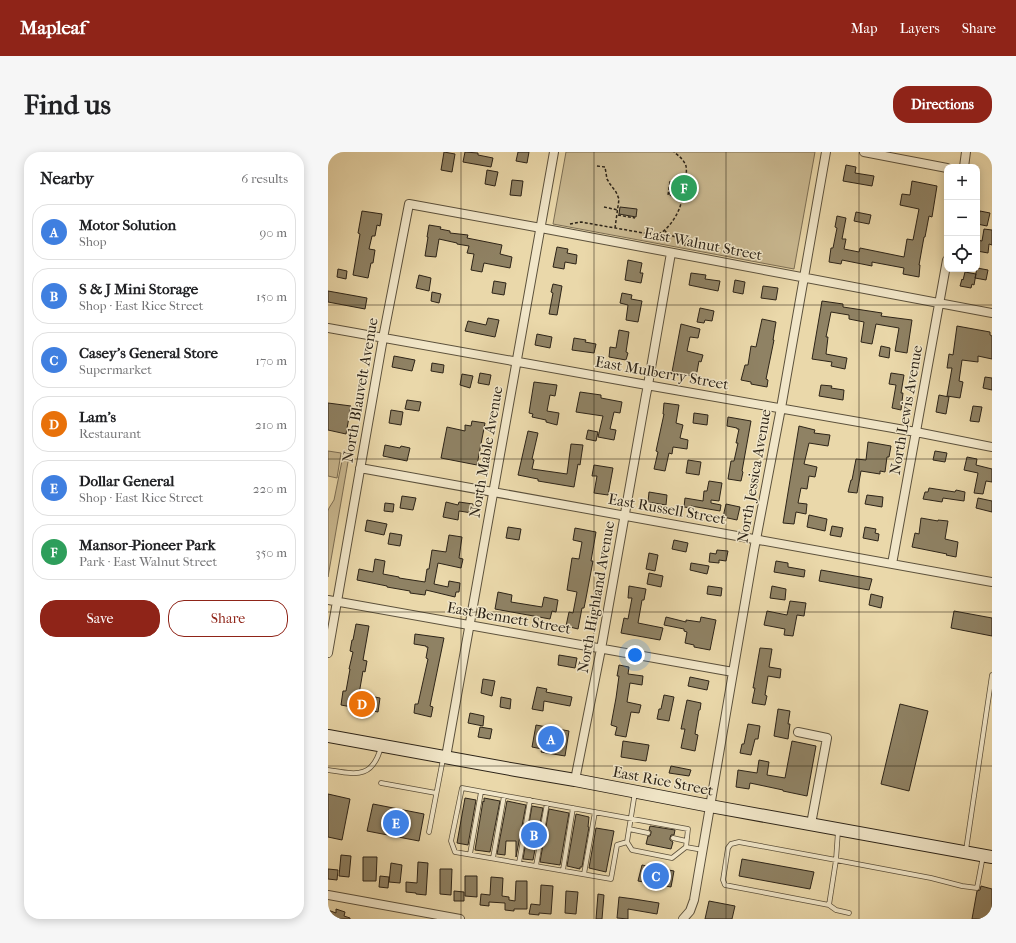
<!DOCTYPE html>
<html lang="en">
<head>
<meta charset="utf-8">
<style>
	:root { --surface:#fff; --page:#f6f6f6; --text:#202124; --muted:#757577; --line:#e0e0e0; --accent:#8f2418 }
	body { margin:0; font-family:"IM FELL French Canon",serif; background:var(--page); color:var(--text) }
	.controls { position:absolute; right:12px; top:12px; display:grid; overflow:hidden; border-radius:8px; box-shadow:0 2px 10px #0003 }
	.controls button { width:36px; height:36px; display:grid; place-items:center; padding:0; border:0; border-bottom:1px solid var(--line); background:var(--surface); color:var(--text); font:20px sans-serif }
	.you { position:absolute; left:307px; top:503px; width:14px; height:14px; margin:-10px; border:3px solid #fff; border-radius:50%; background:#1a73e8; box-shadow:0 0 0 6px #1a73e833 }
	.badge { display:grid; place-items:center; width:26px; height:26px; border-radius:50%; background:var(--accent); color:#fff; font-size:13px; font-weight:700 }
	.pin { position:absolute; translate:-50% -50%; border:2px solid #fff; box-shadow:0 1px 4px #0006 }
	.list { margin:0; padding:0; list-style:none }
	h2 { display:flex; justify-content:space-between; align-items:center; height:52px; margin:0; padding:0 16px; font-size:17px }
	h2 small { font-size:13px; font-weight:400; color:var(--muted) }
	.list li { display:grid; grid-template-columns:26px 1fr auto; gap:12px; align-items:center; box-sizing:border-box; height:56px; margin:0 8px 8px; padding:0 8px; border:1px solid var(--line); border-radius:16px }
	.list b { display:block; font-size:15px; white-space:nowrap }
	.list p { margin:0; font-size:13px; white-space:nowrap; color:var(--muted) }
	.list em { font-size:13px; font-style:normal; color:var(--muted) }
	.actions { display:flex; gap:8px; padding:12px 16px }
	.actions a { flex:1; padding:9px 0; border:1px solid var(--accent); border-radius:16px; text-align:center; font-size:14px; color:var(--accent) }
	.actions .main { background:var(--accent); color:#fff }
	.icon { flex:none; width:22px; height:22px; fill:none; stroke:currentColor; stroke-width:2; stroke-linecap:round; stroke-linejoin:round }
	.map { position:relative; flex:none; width:664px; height:767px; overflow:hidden; border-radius:16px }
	header { display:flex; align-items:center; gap:24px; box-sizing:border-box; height:56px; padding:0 20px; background:var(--accent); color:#fff }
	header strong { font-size:19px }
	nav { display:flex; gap:22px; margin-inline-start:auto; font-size:14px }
	.intro { display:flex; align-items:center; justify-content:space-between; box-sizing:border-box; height:96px; padding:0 24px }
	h1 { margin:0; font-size:28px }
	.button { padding:10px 18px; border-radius:16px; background:var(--accent); color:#fff; font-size:14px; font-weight:700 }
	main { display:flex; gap:24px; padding:0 24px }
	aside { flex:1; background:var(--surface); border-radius:16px; box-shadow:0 2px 10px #0003 }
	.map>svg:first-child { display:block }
</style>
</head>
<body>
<header>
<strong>Mapleaf</strong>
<nav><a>Map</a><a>Layers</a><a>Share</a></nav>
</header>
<div class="intro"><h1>Find us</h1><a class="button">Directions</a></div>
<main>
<aside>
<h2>Nearby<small>6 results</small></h2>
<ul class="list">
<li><span class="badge" style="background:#3f7fe0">A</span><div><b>Motor Solution</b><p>Shop</p></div><em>90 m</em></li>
<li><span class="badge" style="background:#3f7fe0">B</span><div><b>S &amp; J Mini Storage</b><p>Shop · East Rice Street</p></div><em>150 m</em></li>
<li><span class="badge" style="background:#3f7fe0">C</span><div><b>Casey's General Store</b><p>Supermarket</p></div><em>170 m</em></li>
<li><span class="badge" style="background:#e8710a">D</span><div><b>Lam's</b><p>Restaurant</p></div><em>210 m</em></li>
<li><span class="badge" style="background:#3f7fe0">E</span><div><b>Dollar General</b><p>Shop · East Rice Street</p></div><em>220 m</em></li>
<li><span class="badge" style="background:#2e9e5b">F</span><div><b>Mansor-Pioneer Park</b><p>Park · East Walnut Street</p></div><em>350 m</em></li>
</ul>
<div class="actions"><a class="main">Save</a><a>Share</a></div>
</aside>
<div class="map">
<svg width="664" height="767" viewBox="0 0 664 767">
	<rect width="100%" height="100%" fill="#ead8aa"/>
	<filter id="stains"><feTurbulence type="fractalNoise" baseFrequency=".005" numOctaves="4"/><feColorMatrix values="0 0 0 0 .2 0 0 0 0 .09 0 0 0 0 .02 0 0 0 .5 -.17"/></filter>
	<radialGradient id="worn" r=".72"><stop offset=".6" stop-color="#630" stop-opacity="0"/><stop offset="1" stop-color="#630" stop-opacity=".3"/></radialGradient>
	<path fill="#cab991" stroke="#7c6e54" d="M 238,0 L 487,0 L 466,117 L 225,72 Z
		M 0,299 L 13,301 L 9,326 L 0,324 Z
		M 15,304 L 21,304 L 0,425 L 0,359 L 1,356 L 6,348 Z"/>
	<path fill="#8f8264" stroke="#2d2418" d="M 116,0 L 127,2 L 124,20 L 113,18 Z
		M 137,0 L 150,1 L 150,3 L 165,6 L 163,15 L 135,10 Z
		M 190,0 L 201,0 L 199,11 L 188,9 Z
		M 518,13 L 528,15 L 527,21 L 546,24 L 544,34 L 515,29 Z
		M 159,18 L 170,20 L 167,34 L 157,32 Z
		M 184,28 L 195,29 L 193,44 L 182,43 Z
		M 584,29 L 609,34 L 604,65 L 601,64 L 597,85 L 596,85 L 591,113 L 592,113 L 591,125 L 575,122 L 576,116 L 544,110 L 544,114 L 514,108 L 513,112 L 501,110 L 503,96 L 505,96 L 509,76 L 507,75 L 509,64 L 518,66 L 514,87 L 518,87 L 516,97 L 531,100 L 532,96 L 576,105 L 579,87 L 585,88 L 591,57 L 572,53 L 574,42 L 582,43 Z
		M 343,32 L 353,34 L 352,44 L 341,42 Z
		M 292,55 L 309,57 L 308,65 L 291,62 Z
		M 34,59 L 54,62 L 52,74 L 49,73 L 47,84 L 44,84 L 41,97 L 47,98 L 45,111 L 43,111 L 40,126 L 25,123 L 32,82 L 30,81 Z
		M 652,59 L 662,61 L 659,74 L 649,72 Z
		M 528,60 L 543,63 L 541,72 L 526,69 Z
		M 101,73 L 113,75 L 112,77 L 122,79 L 122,81 L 140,83 L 139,86 L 174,93 L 172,102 L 184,105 L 182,116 L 156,111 L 154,120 L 143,118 L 146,102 L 139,101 L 141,94 L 129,92 L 129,91 L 111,87 L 108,105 L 97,104 L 100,85 L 99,85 Z
		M 656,77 L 664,78 L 664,93 L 661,92 L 660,101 L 649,99 L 649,88 L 654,89 Z
		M 229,95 L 240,97 L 239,101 L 249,103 L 248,112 L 237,110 L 236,117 L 225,115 Z
		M 300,108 L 314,111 L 312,121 L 315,121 L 313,131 L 297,128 Z
		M 649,116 L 660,118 L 658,128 L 647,126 Z
		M 10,117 L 19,119 L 18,127 L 9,125 Z
		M 637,120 L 648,122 L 646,133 L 644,132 L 643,136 L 632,134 L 634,127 L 635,128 Z
		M 363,121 L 378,123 L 377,127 L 392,129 L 390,139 L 361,133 Z
		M 91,123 L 103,126 L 101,139 L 88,136 Z
		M 407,128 L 417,130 L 415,142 L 405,140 Z
		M 166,129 L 178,131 L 176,143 L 164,141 Z
		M 225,132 L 234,134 L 229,163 L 221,162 L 225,141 L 223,140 Z
		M 435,134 L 450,136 L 448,148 L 433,146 Z
		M 0,139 L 39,146 L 37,157 L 0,150 Z
		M 104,140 L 113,142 L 111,151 L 103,149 Z
		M 294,141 L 304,143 L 303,147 L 314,149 L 310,170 L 298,168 L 300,153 L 292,151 Z
		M 494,149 L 515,152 L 515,155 L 554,161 L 553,164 L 584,168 L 579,201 L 567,199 L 571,176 L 548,172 L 544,192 L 533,190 L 536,170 L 521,167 L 521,163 L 503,160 L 498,185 L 500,185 L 498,202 L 519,206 L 517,217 L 503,214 L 504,210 L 484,207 Z
		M 372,156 L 386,159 L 384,169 L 377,168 L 376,171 L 369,170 Z
		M 160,166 L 171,168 L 167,185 L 137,179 L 140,169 L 158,173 Z
		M 434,167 L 448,170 L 445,188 L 446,188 L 438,227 L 440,228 L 439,235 L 423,232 L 423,230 L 413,228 L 417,213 L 420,213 L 423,194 L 428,195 Z
		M 353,172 L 372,177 L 370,186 L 362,185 L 359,199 L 375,203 L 373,210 L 371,209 L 368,225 L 344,220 Z
		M 629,174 L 662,180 L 662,183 L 664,184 L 664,207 L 650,204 L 650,210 L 634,208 L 631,229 L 635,230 L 632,246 L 619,244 L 624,216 L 619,216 L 621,202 L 625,203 Z
		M 291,178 L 301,180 L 298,200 L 300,201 L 298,208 L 281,205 L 282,195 L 288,196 Z
		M 209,182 L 224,185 L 222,196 L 207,193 Z
		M 246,186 L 258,188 L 257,190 L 268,192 L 266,201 L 244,198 Z
		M 553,194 L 562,196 L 561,206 L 551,204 Z
		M 66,204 L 87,208 L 84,219 L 64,215 Z
		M 104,211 L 116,213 L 115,221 L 103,219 Z
		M 152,221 L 163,223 L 161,233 L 150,231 Z
		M 563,221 L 576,223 L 573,241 L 575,241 L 573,258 L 564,256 L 568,233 L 561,232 Z
		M 134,222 L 145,224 L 142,236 L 132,233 Z
		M 657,225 L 664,226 L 664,238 L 655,236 Z
		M 206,230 L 229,233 L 227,244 L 222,243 L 219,259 L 231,261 L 229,273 L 218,270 L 218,268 L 204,265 L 205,262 L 201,261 Z
		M 493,233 L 504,234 L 503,236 L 516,238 L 515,248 L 491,244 Z
		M 252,240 L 273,243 L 273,246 L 294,250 L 292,261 L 286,260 L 282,277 L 288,278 L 286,288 L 270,285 L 275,264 L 248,260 Z
		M 611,243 L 621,245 L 618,262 L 608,260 Z
		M 79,248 L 93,250 L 91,259 L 77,257 Z
		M 0,251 L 23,254 L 18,282 L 0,278 Z
		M 336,251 L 351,253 L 348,271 L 355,273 L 352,286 L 360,288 L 359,297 L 345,295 L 344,302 L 341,301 L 337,319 L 326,317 L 330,300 L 328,299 L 336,262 L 335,262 Z
		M 645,254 L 654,255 L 651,270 L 642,269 Z
		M 63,258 L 75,260 L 73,273 L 61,271 Z
		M 366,261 L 380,263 L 379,273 L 365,271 Z
		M 400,265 L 423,269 L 414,319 L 415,320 L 413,329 L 400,327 L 403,309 L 406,309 L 410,291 L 408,291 L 411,277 L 409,277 L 409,276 L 399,274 Z
		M 144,269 L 157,271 L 149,313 L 113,306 L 119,275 L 137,279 L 137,273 L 143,274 Z
		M 471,274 L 487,278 L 486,281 L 502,283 L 500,294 L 481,291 L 476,312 L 489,315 L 487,325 L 481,324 L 479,337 L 473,336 L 470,351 L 479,352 L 478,362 L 468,360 L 466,372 L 455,371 Z
		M 260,278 L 270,280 L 268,289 L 258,287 Z
		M 200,279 L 210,281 L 204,307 L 206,308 L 204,317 L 239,322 L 243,292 L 255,293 L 252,313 L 250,312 L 246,335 L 210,329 L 210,327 L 190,323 Z
		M 540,290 L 563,294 L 561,305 L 559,305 L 557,320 L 552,319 L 552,322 L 533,319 L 529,341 L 520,340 L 523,328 L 524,328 L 528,307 L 538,308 Z
		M 57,293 L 72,296 L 73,294 L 82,296 L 79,309 L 55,304 Z
		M 607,299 L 619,301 L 617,310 L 605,308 Z
		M 639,305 L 649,307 L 648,313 L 664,317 L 664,330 L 658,329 L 655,342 L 646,341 L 650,321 L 636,318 Z
		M 360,308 L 373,310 L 371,323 L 358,321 Z
		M 266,313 L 285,316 L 280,343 L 266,341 L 269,324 L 264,324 Z
		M 381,329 L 394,331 L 391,349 L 383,348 L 383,351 L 393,353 L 392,359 L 363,354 L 363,356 L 356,355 L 357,346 L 375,349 L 376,339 L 379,339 Z
		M 601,336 L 627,340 L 628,338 L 637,340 L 636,349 L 615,346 L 614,350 L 595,347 L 597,340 L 600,340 Z
		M 321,340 L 339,343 L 338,353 L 320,350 Z
		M 539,343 L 555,345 L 554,355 L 537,352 Z
		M 74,344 L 88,346 L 85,358 L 72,356 Z
		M 650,346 L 664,349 L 664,360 L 648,356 Z
		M 118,350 L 130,353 L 131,350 L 145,352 L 144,361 L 131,359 L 130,368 L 115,365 Z
		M 57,351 L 66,352 L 65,360 L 56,359 Z
		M 398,352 L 412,355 L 409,368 L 395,365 Z
		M 481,363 L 499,367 L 497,379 L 479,375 Z
		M 593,366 L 610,369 L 610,368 L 620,369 L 617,387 L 630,390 L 628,405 L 618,403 L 619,402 L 584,395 L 587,381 L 591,382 Z
		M 39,368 L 59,372 L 56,383 L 37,379 Z
		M 504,374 L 515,376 L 513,385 L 502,383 Z
		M 180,375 L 193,377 L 191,388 L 178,386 Z
		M 537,375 L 548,377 L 547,381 L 551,382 L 550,389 L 535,386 Z
		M 247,376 L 268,380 L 263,409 L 265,409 L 258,446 L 256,456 L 254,456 L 250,477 L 238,474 L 241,460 L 245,461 L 249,440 L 239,438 L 244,406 L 251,407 L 254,390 L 245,388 Z
		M 62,381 L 74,383 L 72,394 L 60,392 Z
		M 121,383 L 134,385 L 131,406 L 135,407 L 133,416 L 110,411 L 106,432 L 120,435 L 121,429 L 132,431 L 131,440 L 128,440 L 127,445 L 98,438 L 97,443 L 82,441 L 82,439 L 59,435 L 59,434 L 29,428 L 31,417 L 45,420 L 47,407 L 57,409 L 55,422 L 71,425 L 71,426 L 97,430 L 99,417 L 101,417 L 104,398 L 118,400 Z
		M 346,388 L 360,391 L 358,400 L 344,397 Z
		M 389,398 L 400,399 L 398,409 L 391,408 L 391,411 L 381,410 L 382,401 L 388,402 Z
		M 321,401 L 330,403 L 327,419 L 318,417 Z
		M 448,409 L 460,411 L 460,415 L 477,418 L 476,425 L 446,420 Z
		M 363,411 L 381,414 L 379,422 L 362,418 Z
		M 493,418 L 544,427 L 541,438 L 491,429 Z
		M 321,421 L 335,424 L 333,435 L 319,432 Z
		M 301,434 L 318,437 L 316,448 L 314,448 L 310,471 L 335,476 L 332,488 L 293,481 L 296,466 L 300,467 L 304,446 L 300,446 Z
		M 380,434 L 394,436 L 393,444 L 379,442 Z
		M 444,434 L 458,437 L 457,448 L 442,446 Z
		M 170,440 L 184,443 L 183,450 L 214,455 L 216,445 L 230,448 L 228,460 L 224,459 L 222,467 L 167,457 Z
		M 543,442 L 555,445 L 553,456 L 541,453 Z
		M 462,449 L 478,451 L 476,464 L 469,463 L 465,484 L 456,483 L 457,477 L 436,473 L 439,459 L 459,463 Z
		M 626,459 L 664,466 L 664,484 L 623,476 Z
		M 338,465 L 358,470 L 358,468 L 372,470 L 373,465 L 388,468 L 382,498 L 366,495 L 366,493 L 357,491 L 359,480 L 356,479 L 356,477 L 336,473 Z
		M 28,472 L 41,474 L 35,508 L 39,509 L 37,520 L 35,519 L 31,542 L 52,546 L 50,560 L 13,553 L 15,539 L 18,539 L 22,517 L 21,517 L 25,500 L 22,499 L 24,488 L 25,488 Z
		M 87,482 L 116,486 L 102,554 L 105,555 L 103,565 L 86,561 L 87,552 L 90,552 L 100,507 L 98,506 L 100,495 L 98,495 L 98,494 L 86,492 Z
		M 432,496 L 444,497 L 441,515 L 453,517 L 452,526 L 440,524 L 437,543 L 439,544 L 437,553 L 424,551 L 427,536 L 425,536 Z
		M 231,503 L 249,506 L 247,516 L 230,513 Z
		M 291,513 L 301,515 L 300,522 L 315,524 L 314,533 L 302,531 L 299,550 L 313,553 L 311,561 L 303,560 L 298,585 L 287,583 L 289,575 L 283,573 L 288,546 L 291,524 L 289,524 Z
		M 362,525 L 381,529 L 379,538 L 360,534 Z
		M 155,527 L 167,529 L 164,544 L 153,541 Z
		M 209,535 L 219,537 L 218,540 L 244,545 L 242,554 L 216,549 L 215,559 L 204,557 Z
		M 336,543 L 346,545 L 341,569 L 329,567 L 331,557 L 333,557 Z
		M 173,545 L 183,547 L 182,557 L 172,555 Z
		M 359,548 L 373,551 L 372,558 L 371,558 L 367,582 L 370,583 L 367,599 L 353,596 L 357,577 L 353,577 Z
		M 572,552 L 600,559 L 581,639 L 553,632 Z
		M 450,557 L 462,559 L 460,572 L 462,572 L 460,587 L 446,584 Z
		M 142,561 L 156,564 L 155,574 L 140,571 Z
		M 420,572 L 432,574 L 430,587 L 427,587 L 423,603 L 412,601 L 414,592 L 416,592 Z
		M 208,573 L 241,579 L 237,604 L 213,600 L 214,597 L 204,595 Z
		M 152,575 L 164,577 L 162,587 L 150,585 Z
		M 295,589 L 321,593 L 318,609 L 293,605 Z
		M 464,589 L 488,594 L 479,644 L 455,639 L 455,638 L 422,631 L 421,637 L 408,635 L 410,618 L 429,621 L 431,608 L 441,610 L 439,623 L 457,626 Z
		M 343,614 L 363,618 L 361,624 L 341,621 Z
		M 0,642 L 22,647 L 14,688 L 0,685 Z
		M 137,646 L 148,648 L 140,693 L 129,691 Z
		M 156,646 L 172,649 L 162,700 L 147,698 L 155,649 L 156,650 Z
		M 179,649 L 198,653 L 188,705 L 188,689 L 178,689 L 177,703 L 169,702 Z
		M 45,652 L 96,662 L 91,689 L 39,679 Z
		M 204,654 L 215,656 L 205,708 L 195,707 Z
		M 221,657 L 241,661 L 232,713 L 212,710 Z
		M 248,662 L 261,665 L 260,675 L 261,675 L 254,715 L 252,715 L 252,717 L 239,714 Z
		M 322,674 L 347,678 L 346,683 L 343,683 L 342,686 L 342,688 L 345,690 L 343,697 L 318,692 L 320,684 L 322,684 L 323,681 L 323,679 L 321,678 Z
		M 268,676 L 286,679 L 278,720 L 261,716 Z
		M 13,703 L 23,704 L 21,725 L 11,724 Z
		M 35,705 L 49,705 L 48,729 L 35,729 Z
		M 414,707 L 486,720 L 482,737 L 411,724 Z
		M 90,710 L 100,711 L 98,743 L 88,742 L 88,741 L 78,740 L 78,730 L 89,731 Z
		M 63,711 L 74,713 L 72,731 L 61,730 Z
		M 314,713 L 346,719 L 343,735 L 310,729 Z
		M 0,717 L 10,718 L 9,728 L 0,727 Z
		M 112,717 L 124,717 L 123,743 L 112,742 Z
		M 52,724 L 61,725 L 60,736 L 51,735 Z
		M 137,724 L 149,724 L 149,745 L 137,744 Z
		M 163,725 L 175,726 L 174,744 L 181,745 L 181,748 L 187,749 L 188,729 L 199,729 L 199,757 L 186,757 L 186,759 L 177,758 L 177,751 L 161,750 L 161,754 L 152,753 L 153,742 L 162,743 Z
		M 213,733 L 225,734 L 223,762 L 211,761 L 211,763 L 201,762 L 203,752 L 212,753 Z
		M 653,734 L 664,737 L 664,767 L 644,767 L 649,739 L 652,738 Z
		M 126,739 L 136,740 L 136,749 L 126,749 Z
		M 238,739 L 250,740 L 248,762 L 237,761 Z
		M 270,742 L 276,743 L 274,767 L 268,767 Z
		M 291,745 L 306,747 L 331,751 L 329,762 L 300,757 L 300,767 L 289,766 Z
		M 381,749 L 407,754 L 404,767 L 377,767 Z
		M 8,757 L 17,760 L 16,764 L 22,766 L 22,767 L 0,767 L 0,758 L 8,761 Z"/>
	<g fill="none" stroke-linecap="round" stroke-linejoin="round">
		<g stroke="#5c513c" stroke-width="5.5">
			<path id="lane" d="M 0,618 C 27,622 44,628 53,595
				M 53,631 L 108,641
				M 307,640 L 299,690 L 304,698 L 344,706 L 358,695 L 375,698
				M 301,677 L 320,681
				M 510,679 L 508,708 L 603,726 L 634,734 L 649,736 L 655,704
				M 101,680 L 115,607
				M 345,686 L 358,689
				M 299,690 L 289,693 L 283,727 L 127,700 L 123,689 L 134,636 L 360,677 L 358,695
				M 411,690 L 508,708 L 501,753 L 402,734 L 397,733 L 395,728 L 400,696 L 403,692 Z
				M 638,698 L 664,523
				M 142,702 L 153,640
				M 165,706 L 176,644
				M 191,711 L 202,648
				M 208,714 L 219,651
				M 235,718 L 245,656
				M 256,722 L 267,660
				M 501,753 L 508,758 L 521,761"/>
		</g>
		<g stroke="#5c513c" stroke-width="10">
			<path id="street" d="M 536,0 L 619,16
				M 636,15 L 638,0
				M 0,176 L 330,235 L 588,280 L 664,295
				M 32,316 L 664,430
				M 564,412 L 619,108
				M 0,448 L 405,520
				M 0,501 L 55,186 L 81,52 L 213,76 L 664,161
				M 470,580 L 499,586 L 483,672
				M 118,605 L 226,0
				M 247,628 L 273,497 L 318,243 L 320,233 L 343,101
				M 0,743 L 132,767
				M 355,767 L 362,759 L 366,748 L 426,398 L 453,256 L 498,0"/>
		</g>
		<g stroke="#2d2418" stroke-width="14">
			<path id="secondary" d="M 0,584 L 188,618 L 247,628 L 382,654 L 664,705"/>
		</g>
		<path stroke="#2d2418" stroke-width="1.5" stroke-dasharray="3 2" stroke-linecap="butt" d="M 269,14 L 277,15 L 279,27 L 282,32 L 288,40 L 291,47 L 287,76
			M 341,30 L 356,33
			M 342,30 L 340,43 L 354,45
			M 276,55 L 290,58
			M 290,63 L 307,66
			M 242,72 L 253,70 L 327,83 C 338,82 351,62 353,51 C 355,45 355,39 356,33 C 358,27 359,20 358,14 C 356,8 351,4 346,0
			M 336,78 C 342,84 348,85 355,88 L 357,91 L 357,94"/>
		<use href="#lane" stroke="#f1e6c8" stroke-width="4"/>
		<use href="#street" stroke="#f1e6c8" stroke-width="8"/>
		<use href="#secondary" stroke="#f1e6c8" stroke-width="12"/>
	</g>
	<path fill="none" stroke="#2d2418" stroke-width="1" stroke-opacity="0.55" d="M 133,0 L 133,767M 266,0 L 266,767M 398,0 L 398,767M 531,0 L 531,767M 0,153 L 664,153M 0,307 L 664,307M 0,460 L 664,460M 0,614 L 664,614"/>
	<g text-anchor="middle" stroke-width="3" stroke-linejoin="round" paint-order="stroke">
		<g font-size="15" fill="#2d2418" stroke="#f1e6c8">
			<text transform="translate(375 92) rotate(11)" y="5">East Walnut Street</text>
			<text transform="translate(334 221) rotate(10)" y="5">East Mulberry Street</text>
			<text transform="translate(32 238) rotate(-80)" y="5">North Blauvelt Avenue</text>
			<text transform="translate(578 258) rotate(-80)" y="5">North Lewis Avenue</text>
			<text transform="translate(158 300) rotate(-80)" y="5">North Mable Avenue</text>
			<text transform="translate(426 324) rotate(-80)" y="5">North Jessica Avenue</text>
			<text transform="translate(339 357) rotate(10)" y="5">East Russell Street</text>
			<text transform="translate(268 445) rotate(-80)" y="5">North Highland Avenue</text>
			<text transform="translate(181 466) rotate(10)" y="5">East Bennett Street</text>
			<text transform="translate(335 629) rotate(11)" y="5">East Rice Street</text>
		</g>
	</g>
	<rect width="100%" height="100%" filter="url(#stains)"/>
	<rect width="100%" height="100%" fill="url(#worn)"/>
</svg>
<div class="controls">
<button>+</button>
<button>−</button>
<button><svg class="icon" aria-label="locate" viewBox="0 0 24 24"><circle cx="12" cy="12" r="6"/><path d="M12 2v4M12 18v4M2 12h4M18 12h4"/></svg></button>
</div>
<div class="you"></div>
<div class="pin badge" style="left:223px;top:587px;background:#3f7fe0">A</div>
<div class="pin badge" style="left:206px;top:683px;background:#3f7fe0">B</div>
<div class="pin badge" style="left:328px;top:724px;background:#3f7fe0">C</div>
<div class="pin badge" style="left:34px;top:552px;background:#e8710a">D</div>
<div class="pin badge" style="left:68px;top:671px;background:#3f7fe0">E</div>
<div class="pin badge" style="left:356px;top:36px;background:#2e9e5b">F</div>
</div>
</main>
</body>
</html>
